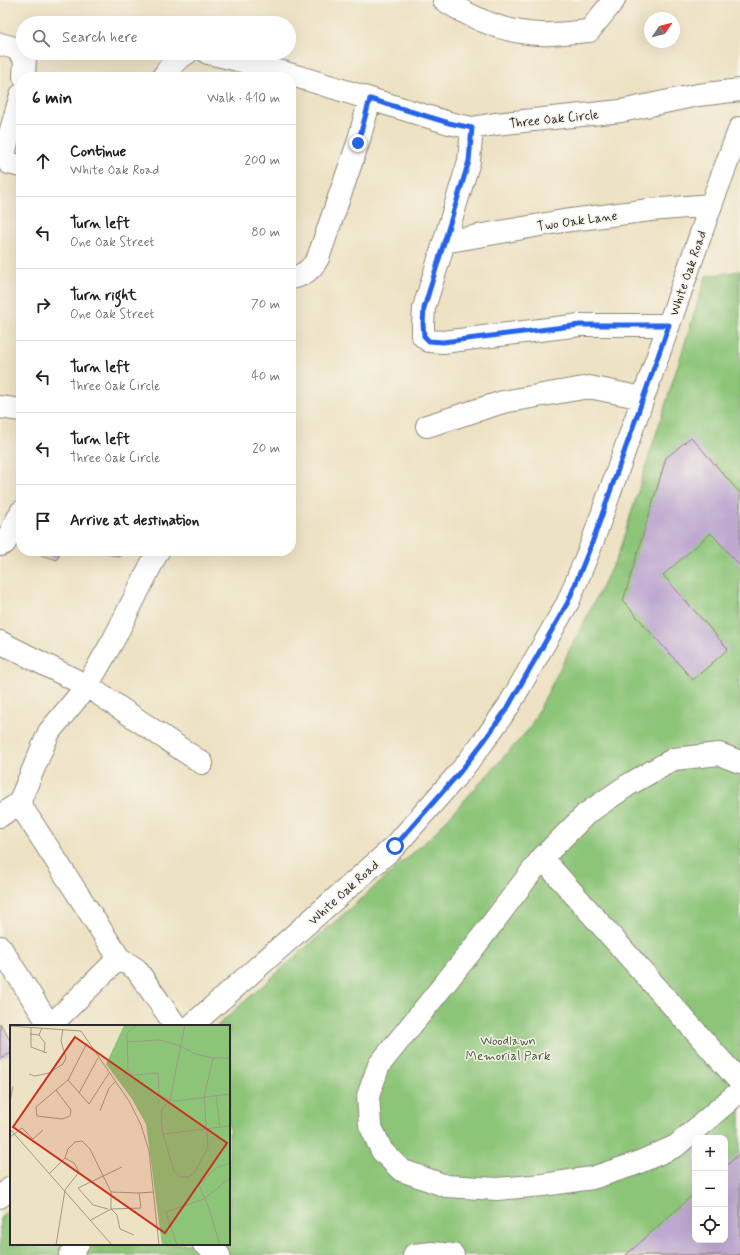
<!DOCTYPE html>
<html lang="en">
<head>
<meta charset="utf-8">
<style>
	:root { --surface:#fff; --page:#f6f6f6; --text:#202124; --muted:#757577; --line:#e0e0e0 }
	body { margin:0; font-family:Mynerve,sans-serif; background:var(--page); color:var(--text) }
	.controls { position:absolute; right:12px; bottom:12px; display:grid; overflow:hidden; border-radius:8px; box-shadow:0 4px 16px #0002 }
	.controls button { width:36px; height:36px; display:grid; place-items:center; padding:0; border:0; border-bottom:1px solid var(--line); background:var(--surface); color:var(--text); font:20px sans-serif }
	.compass { position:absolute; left:644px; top:12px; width:36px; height:36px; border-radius:50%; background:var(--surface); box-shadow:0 4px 16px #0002; rotate:55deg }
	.stop { position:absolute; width:12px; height:12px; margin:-9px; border:3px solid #2563eb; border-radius:50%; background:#fff }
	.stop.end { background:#2563eb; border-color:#fff; box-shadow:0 1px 4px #0008 }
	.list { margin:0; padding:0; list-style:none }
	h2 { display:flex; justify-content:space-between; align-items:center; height:52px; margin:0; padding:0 16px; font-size:17px }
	h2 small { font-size:13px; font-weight:400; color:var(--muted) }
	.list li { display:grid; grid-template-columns:26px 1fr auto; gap:12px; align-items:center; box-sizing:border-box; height:72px; padding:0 16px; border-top:1px solid var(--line) }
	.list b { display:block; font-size:15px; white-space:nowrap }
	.list p { margin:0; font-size:13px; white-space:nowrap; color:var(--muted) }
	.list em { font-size:13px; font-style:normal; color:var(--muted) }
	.icon { flex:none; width:22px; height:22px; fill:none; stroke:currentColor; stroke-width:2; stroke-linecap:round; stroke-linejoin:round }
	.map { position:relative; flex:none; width:740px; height:1255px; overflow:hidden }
	.search { position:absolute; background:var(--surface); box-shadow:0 4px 16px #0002; left:16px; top:16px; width:280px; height:44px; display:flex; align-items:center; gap:10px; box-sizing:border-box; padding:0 14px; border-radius:22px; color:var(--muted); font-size:15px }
	.panel { position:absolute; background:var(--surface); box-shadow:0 4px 16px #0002; left:16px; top:72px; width:280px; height:484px; border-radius:16px }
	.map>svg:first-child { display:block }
</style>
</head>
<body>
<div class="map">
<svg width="740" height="1255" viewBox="0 0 740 1255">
	<rect width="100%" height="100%" fill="#f7f3e8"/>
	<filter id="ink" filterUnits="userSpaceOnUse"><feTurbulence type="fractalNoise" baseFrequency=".025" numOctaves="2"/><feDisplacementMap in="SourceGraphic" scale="8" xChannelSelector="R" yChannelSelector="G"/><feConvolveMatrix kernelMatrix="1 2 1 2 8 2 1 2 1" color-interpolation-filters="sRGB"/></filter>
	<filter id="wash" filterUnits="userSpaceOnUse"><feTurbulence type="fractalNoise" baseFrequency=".012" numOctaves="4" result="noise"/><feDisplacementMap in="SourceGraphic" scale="16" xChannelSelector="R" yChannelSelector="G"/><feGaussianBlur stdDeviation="0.9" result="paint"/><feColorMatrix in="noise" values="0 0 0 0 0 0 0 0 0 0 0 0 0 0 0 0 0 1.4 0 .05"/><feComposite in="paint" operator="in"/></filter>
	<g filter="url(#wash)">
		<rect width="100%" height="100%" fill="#eee2c4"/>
		<path fill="#8cc578" stroke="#5c7852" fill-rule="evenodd" d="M 740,271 L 740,1255 L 0,1255 L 0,1218 L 11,1208 L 11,1244 L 229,1244 L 229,1026 L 217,1026 L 432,836 L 529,729 L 618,555 L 706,276 ZM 695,1138 L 725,1138 L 725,1240 L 695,1240 Z"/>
		<g id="blocks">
			<path fill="#bea8d0" d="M 691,437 L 740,493 L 740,566 L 711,533 L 663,575 L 728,649 L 693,680 L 623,601 L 666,458 Z
				M 42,551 L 60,551 L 57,560 L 41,555 Z
				M 99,551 L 121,551 L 120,557 Z
				M 0,1023 L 11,1042 L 11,1053 L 0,1059 Z
				M 740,1153 L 740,1255 L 626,1255 L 695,1193 L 695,1240 L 725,1240 L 725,1167 Z"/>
		</g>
	</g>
	<g filter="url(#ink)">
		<use href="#blocks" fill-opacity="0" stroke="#8c8678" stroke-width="1"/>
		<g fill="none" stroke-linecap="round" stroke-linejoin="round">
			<g stroke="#8c8678" stroke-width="24">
				<path id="minor" d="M 444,0 C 473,19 504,33 540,34 C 556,35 573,32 589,31 L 614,0
					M 0,44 L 15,48 L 25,58 L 24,77
					M 208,53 C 263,65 317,82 370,99 L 358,143 L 318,258 C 312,269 304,276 291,278
					M 163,77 C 169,67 177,59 187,53
					M 21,95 L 4,154 L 9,163 L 21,166
					M 370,99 L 449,123 L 472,128 L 495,124 L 621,111 L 698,95 L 740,90
					M 472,128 L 469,161 L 424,308 L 423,324 L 423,336 L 429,341 L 443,342 L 580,325 L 669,325
					M 444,242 L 563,221 L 650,210 L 711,205
					M 0,407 L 21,410
					M 427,426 L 503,402 L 589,387 L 643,398
					M 0,545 L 5,543 L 21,512
					M 0,642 L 87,686 L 202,763
					M 740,762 L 719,754 L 674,759 L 628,785 L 586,814 L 542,858 L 472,950 L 379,1065 L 368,1096 L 370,1125 L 382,1151 L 401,1170 L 446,1186 L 497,1189 L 543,1185 L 592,1178 L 635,1164 L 676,1146 L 740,1091
					M 19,803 L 49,732 L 87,686 L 114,639 L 158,551
					M 0,816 L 19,803 L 119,958 L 50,1026
					M 542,858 L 740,1082
					M 0,947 L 50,1026
					M 119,958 L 136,969 L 176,1026
					M 191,1026 L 395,846 L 460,772 L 484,741 L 508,707 L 568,602 L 592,543 L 711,205 L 740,128
					M 0,1197 L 11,1188
					M 204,1244 L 219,1255
					M 70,1255 L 78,1244
					M 414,1255 L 432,1253 L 453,1255"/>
			</g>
			<use href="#minor" stroke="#fff" stroke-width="22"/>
		</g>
	</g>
	<g fill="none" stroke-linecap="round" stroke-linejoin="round" filter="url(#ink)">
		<path stroke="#2563eb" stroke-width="5" d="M 358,143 L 370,99 L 449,123 L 472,128 L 469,161 L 424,308 L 423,324 L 424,336 L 429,341 L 443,342 L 580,325 L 669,325 L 592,543 L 568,602 L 508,707 L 484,741 L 460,772 L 395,846"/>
	</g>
	<g text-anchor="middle" stroke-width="3" stroke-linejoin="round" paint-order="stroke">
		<g font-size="13" fill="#2b2b2b" stroke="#f7f3e8">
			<text transform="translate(554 118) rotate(-6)" y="5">Three Oak Circle</text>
			<text transform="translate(577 220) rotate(-8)" y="5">Two Oak Lane</text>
			<text transform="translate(687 273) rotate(-71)" y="5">White Oak Road</text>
			<text transform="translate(343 892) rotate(-42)" y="5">White Oak Road</text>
		</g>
		<g font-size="13" fill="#485942" stroke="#f7f3e8">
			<text x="508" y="1045">Woodlawn<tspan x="508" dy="15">Memorial Park</tspan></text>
		</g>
	</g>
	<g transform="translate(10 1025)">
		<rect width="220" height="220" fill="#eee2c4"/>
		<path d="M 114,0 L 220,0 L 220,220 L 152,220 L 136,99 L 122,74 L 96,39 Z" fill="#8cc578"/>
		<path fill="none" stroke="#a09987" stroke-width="1" d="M 127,0 L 117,8 L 118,45 L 123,50 L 148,48 L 149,68 L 152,72 L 166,76 L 220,69M 175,0 L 160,75 L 152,84 L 151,92 L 153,109 L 164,146 L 170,152 L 178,152 L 184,148 L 198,123 L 194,72 L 203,33M 0,1 L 71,6 L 119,76 L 131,100 L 139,126 L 149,220M 21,3 L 21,22 L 37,28M 20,9 L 29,10 L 32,3M 29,10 L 35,18 L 34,28M 116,17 L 150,15 L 171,21 L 185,29 L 203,33 L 220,33M 19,49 L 25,51 L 39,48 L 53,39 L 56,33 L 51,16 L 53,4M 58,55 L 79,79 L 99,48M 46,65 L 61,85 L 60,91 L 52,94 L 27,91 L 26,82 ZM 46,65 L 58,55 L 77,18M 69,68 L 88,33M 206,70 L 210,102M 0,77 L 3,61M 90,86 L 99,63 L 105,57M 0,104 L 102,220M 153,109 L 220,101M 0,112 L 12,103 L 23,114 L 33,105M 55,133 L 58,124 L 65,117 L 72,116 L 80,124 L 101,167M 40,148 L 55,133 L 64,138 L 69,147 L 55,165 L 46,220M 101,167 L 129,168 L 131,183 L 101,184 ZM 129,168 L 143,167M 98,184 L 83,180 L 68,163 L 112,142M 81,195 L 101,184 L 107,190 L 110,204 L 124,210M 167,220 L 156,187 L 194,174 L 220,153M 210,220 L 198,181 L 189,160 L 206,143 L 220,138"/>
		<path fill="#c8321e" fill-opacity="0.15" stroke="#c8321e" stroke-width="2" d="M 65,12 L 217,118 L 155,208 L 3,102 Z"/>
		<rect width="220" height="220" fill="none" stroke="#2b2b2b" stroke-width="2"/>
	</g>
</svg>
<div class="controls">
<button>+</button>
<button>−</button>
<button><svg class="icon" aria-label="locate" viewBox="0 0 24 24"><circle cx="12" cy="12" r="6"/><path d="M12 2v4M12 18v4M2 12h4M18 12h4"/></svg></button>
</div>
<svg class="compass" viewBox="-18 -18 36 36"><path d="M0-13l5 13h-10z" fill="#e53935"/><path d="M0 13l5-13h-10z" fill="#757577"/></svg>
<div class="stop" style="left:395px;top:846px"></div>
<div class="stop end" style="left:358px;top:143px"></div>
<div class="search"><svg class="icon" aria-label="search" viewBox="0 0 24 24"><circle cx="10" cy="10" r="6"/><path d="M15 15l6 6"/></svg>Search here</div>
<section class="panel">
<h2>6 min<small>Walk · 410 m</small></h2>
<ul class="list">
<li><svg class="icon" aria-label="ahead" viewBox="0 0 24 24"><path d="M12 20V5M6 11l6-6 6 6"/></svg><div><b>Continue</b><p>White Oak Road</p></div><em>200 m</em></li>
<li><svg class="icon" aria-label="left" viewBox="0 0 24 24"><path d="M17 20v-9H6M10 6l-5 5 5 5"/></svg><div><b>Turn left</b><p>One Oak Street</p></div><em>80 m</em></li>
<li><svg class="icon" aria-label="right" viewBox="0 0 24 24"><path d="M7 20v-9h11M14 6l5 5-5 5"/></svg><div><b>Turn right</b><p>One Oak Street</p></div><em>70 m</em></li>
<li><svg class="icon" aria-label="left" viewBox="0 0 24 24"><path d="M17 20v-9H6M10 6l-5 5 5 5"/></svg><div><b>Turn left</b><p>Three Oak Circle</p></div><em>40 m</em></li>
<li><svg class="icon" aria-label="left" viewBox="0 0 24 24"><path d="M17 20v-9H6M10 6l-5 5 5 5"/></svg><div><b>Turn left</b><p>Three Oak Circle</p></div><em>20 m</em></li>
<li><svg class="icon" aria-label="arrive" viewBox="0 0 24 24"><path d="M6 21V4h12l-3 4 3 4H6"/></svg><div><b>Arrive at destination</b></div></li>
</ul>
</section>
</div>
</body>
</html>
